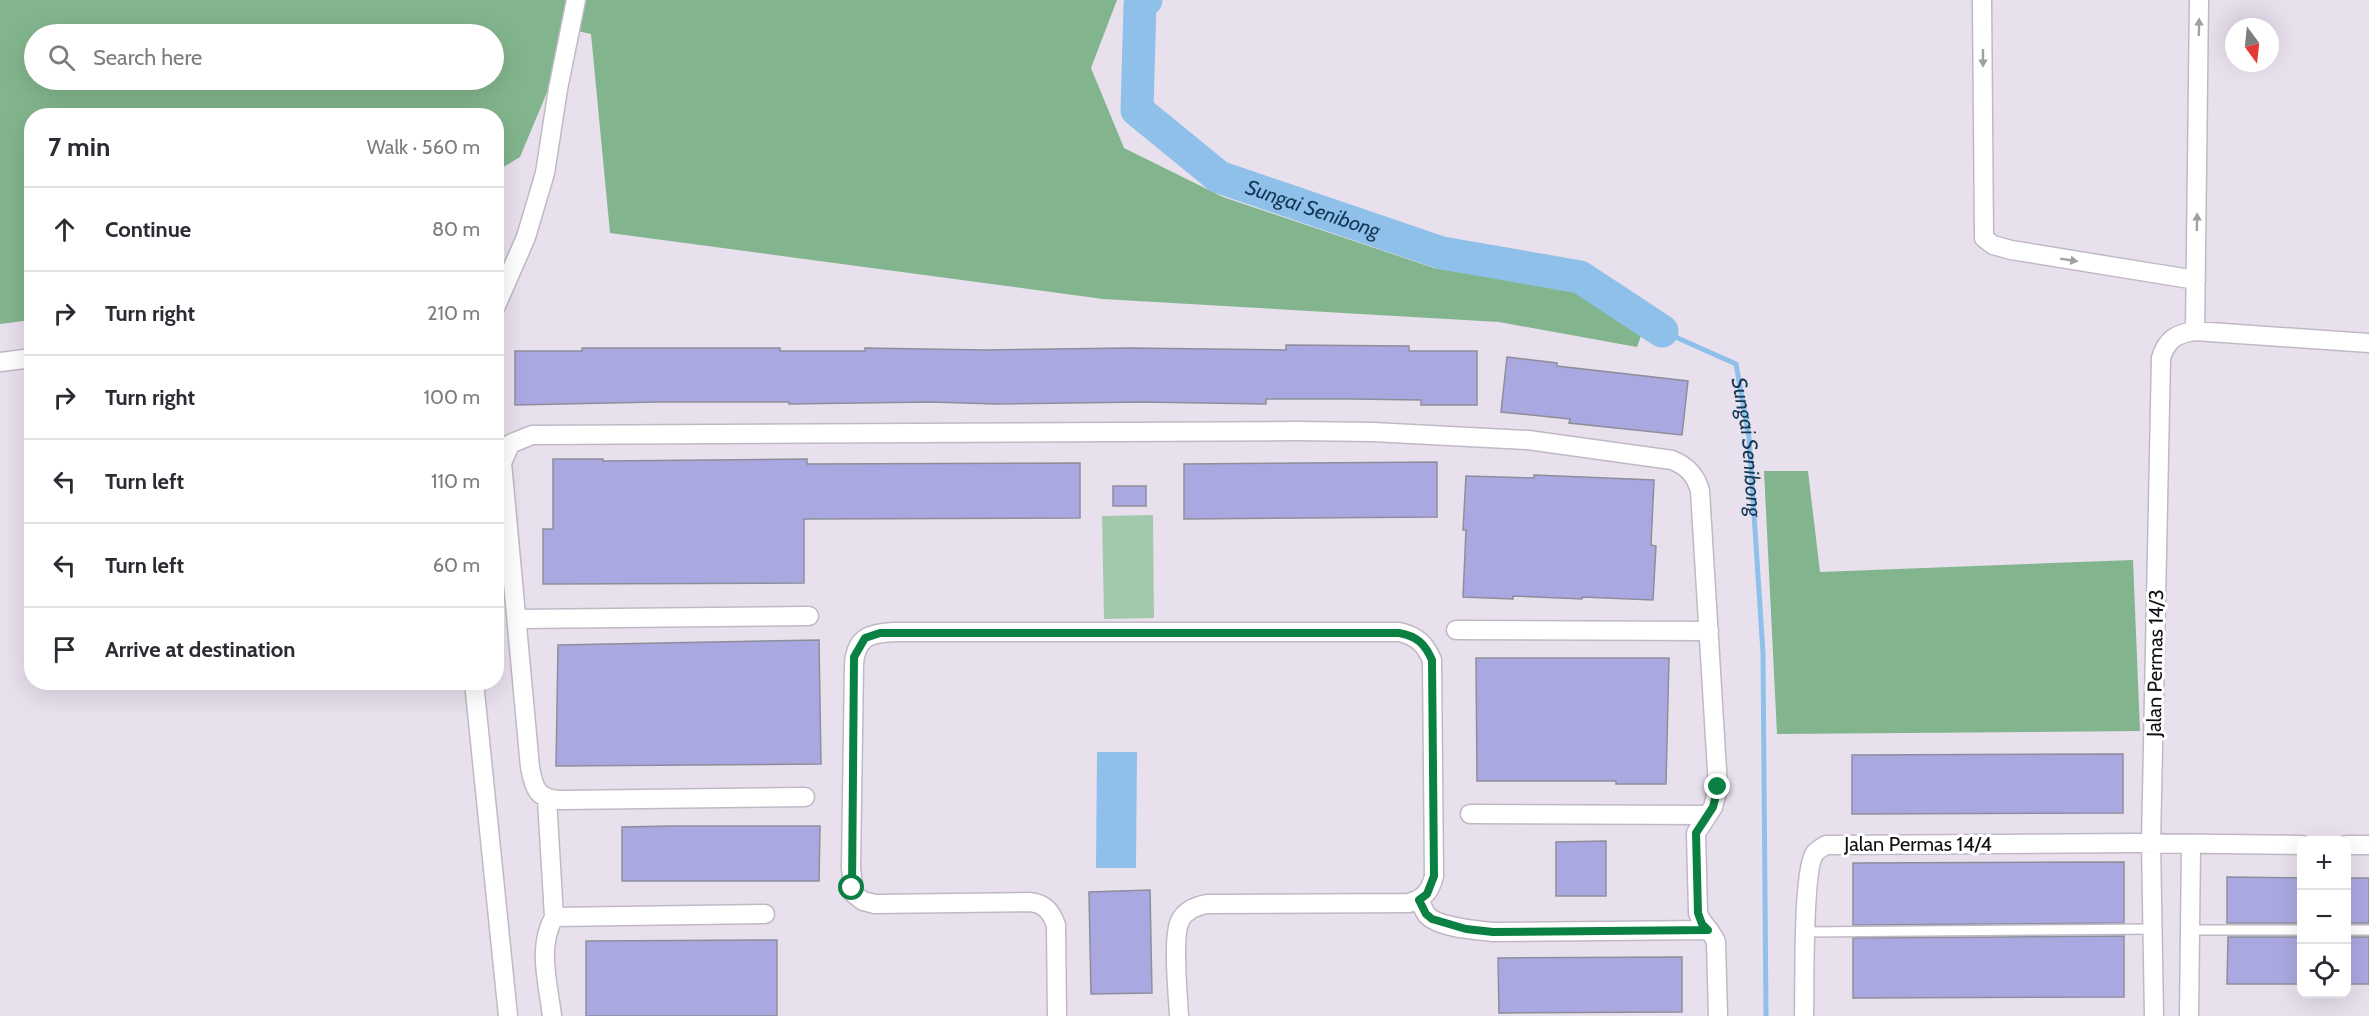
<!DOCTYPE html>
<html lang="en">
<head>
<meta charset="utf-8">
<style>
	:root { --surface:#fff; --page:#f2f2f3; --text:#2b2b33; --muted:#7c7c81; --line:#e1e1e2 }
	body { margin:0; font-family:Cabin,sans-serif; background:var(--page); color:var(--text) }
	.controls { position:absolute; right:18px; bottom:18px; display:grid; overflow:hidden; border-radius:12px; box-shadow:0 6px 24px #0002 }
	.controls button { width:54px; height:54px; display:grid; place-items:center; padding:0; border:0; border-bottom:2px solid var(--line); background:var(--surface); color:var(--text); font:30px sans-serif }
	.compass { position:absolute; left:2225px; top:18px; width:54px; height:54px; border-radius:50%; background:var(--surface); box-shadow:0 6px 24px #0002; rotate:165deg }
	.stop { position:absolute; width:18px; height:18px; margin:-14px; border:4px solid #0b8043; border-radius:50%; background:#fff }
	.stop.end { background:#0b8043; border-color:#fff; box-shadow:0 2px 6px #0008 }
	.list { margin:0; padding:0; list-style:none }
	h2 { display:flex; justify-content:space-between; align-items:center; height:78px; margin:0; padding:0 24px; font-size:26px }
	h2 small { font-size:20px; font-weight:400; color:var(--muted) }
	.list li { display:grid; grid-template-columns:39px 1fr auto; gap:18px; align-items:center; box-sizing:border-box; height:84px; padding:0 24px; border-top:2px solid var(--line) }
	.list b { display:block; font-size:22px; white-space:nowrap }
	.list em { font-size:20px; font-style:normal; color:var(--muted) }
	.icon { flex:none; width:33px; height:33px; fill:none; stroke:currentColor; stroke-width:2; stroke-linecap:round; stroke-linejoin:round }
	.map { position:relative; flex:none; width:2369px; height:1016px; overflow:hidden }
	.search { position:absolute; background:var(--surface); box-shadow:0 6px 24px #0002; left:24px; top:24px; width:480px; height:66px; display:flex; align-items:center; gap:15px; box-sizing:border-box; padding:0 21px; border-radius:33px; color:var(--muted); font-size:22px }
	.panel { position:absolute; background:var(--surface); box-shadow:0 6px 24px #0002; left:24px; top:108px; width:480px; height:582px; border-radius:24px }
	.map>svg:first-child { display:block }
</style>
</head>
<body>
<div class="map">
<svg width="2369" height="1016" viewBox="0 0 2369 1016">
	<rect width="100%" height="100%" fill="#e8e0ed"/>
	<path fill="#a4c8ab" d="M 1153,515 L 1154,618 L 1104,619 L 1102,516 Z"/>
	<path fill="#82b58d" fill-rule="evenodd" d="M 0,0 L 1117,0 L 1091,68 L 1124,148 L 1223,197 L 1434,268 L 1577,288 L 1644,327 L 1637,347 L 1499,322 L 1103,299 L 610,233 L 591,34 L 573,30 L 520,157 L 497,171 L 496,116 L 32,116 L 31,320 L 0,324 ZM 34,34 L 494,34 L 494,80 L 34,80 Z
		M 1764,471 L 1808,471 L 1820,572 L 2133,560 L 2140,731 L 1777,734 Z"/>
	<path fill="#8fc0ea" d="M 1097,752 L 1137,752 L 1136,868 L 1096,868 Z"/>
	<g fill="none" stroke-linecap="round" stroke-linejoin="round">
		<path stroke="#8fc0ea" stroke-width="5" id="s1" d="M 1662,331 L 1736,364 L 1749,437 L 1763,653 L 1766,1016"/>
		<path stroke="#8fc0ea" stroke-width="33" id="s2" d="M 1146,0 L 1140,5 L 1137,110 L 1219,177 L 1442,253 L 1580,277 L 1662,331"/>
	</g>
	<path fill="#aaa8e0" stroke="#8e8e9b" stroke-width="1.5" d="M 1286,345 L 1409,346 L 1409,351 L 1477,351 L 1477,405 L 1421,405 L 1421,400 L 1353,399 L 1266,399 L 1266,404 L 1141,402 L 997,404 L 930,402 L 789,404 L 789,402 L 657,402 L 515,405 L 515,351 L 582,351 L 582,348 L 780,348 L 780,351 L 865,351 L 865,348 L 986,350 L 1129,348 L 1286,350 Z
		M 1507,357 L 1557,363 L 1557,366 L 1688,381 L 1682,435 L 1569,423 L 1570,419 L 1501,412 Z
		M 553,459 L 603,459 L 603,461 L 807,459 L 807,464 L 1080,463 L 1080,518 L 804,519 L 804,583 L 543,584 L 543,529 L 553,529 Z
		M 1437,462 L 1437,517 L 1184,519 L 1184,464 Z
		M 1534,475 L 1654,480 L 1651,545 L 1656,546 L 1653,600 L 1582,597 L 1582,599 L 1513,596 L 1513,599 L 1463,597 L 1466,530 L 1463,530 L 1466,476 L 1534,478 Z
		M 1113,486 L 1146,486 L 1146,506 L 1113,506 Z
		M 819,640 L 821,764 L 556,766 L 558,645 Z
		M 1476,658 L 1669,658 L 1666,784 L 1616,784 L 1616,781 L 1477,781 Z
		M 2123,754 L 2123,813 L 1852,814 L 1852,755 Z
		M 672,826 L 820,826 L 819,881 L 622,881 L 622,827 Z
		M 1606,841 L 1606,896 L 1556,896 L 1556,842 Z
		M 2124,862 L 2124,923 L 1853,925 L 1853,863 Z
		M 2227,877 L 2301,878 L 2301,923 L 2227,923 Z
		M 2346,878 L 2369,878 L 2369,923 L 2346,923 Z
		M 1150,890 L 1152,993 L 1091,994 L 1089,892 Z
		M 2124,936 L 2124,997 L 1853,998 L 1853,938 Z
		M 2228,937 L 2301,937 L 2301,984 L 2227,984 Z
		M 2346,937 L 2369,937 L 2369,984 L 2346,984 Z
		M 777,940 L 777,1016 L 586,1016 L 586,941 Z
		M 1682,957 L 1682,1012 L 1499,1013 L 1498,958 Z"/>
	<g fill="none" stroke-linecap="round" stroke-linejoin="round">
		<g stroke="#c0b9c5" stroke-width="12">
			<path id="lane" d="M 2190,930 L 2302,930
				M 2346,930 L 2369,930
				M 1805,932 L 2154,929"/>
		</g>
		<g stroke="#c0b9c5" stroke-width="21">
			<path id="street" d="M 1982,0 L 1984,238 L 1993,245 L 2011,250 L 2196,280
				M 2199,0 L 2195,331 L 2369,343
				M 496,306 L 526,237 L 545,173 L 558,89 L 576,0
				M 0,362 L 32,358
				M 517,619 L 809,616
				M 1456,630 L 1709,631
				M 474,682 L 508,1016
				M 805,797 L 563,800 C 538,800 534,790 530,767 L 502,463 L 510,444 L 532,435 L 1297,431 L 1373,432 L 1528,440 L 1672,460 C 1687,466 1696,475 1700,491 L 1718,787 L 1713,807 L 1696,833 L 1698,913 C 1702,925 1712,931 1716,942 L 1718,1016
				M 547,799 L 554,917 C 537,948 548,982 552,1016
				M 1470,814 L 1708,815
				M 2346,845 L 2369,845
				M 1419,900 C 1422,905 1424,912 1428,916 C 1440,928 1477,930 1493,932 L 1709,930
				M 554,917 L 765,914
				M 1057,1016 L 1056,925 C 1051,911 1044,903 1029,902 L 875,904 L 863,901 L 854,894 L 851,868 L 854,664 C 856,636 871,633 896,632 L 1399,632 C 1417,636 1425,644 1432,660 L 1434,876 C 1430,892 1424,898 1409,903 L 1207,904 C 1196,906 1185,910 1180,921 C 1172,937 1178,995 1179,1016
				M 1804,1016 C 1805,989 1802,870 1815,853 C 1817,850 1823,847 1826,845 L 2135,843 L 2302,845
				M 2154,1016 L 2151,843 L 2161,358 C 2167,339 2176,334 2195,331
				M 2189,1016 L 2191,845"/>
		</g>
		<use href="#lane" stroke="#fff" stroke-width="9"/>
		<use href="#street" stroke="#fff" stroke-width="18"/>
	</g>
	<defs><path id="oneway-solid" d="M-6-.8H1V-3.2L6.5 0L1 3.2V.8H-6Z" transform="scale(1.5)"/></defs>
	<g fill="#a09fa1">
		<use href="#oneway-solid" transform="translate(2199 27) rotate(-89)"/>
		<use href="#oneway-solid" transform="translate(1983 58) rotate(90)"/>
		<use href="#oneway-solid" transform="translate(2197 222) rotate(-89)"/>
		<use href="#oneway-solid" transform="translate(2069 260) rotate(9)"/>
	</g>
	<g fill="none" stroke-linecap="round" stroke-linejoin="round">
		<path stroke="#0b8043" stroke-width="8" d="M 852,888 L 854,657 L 865,638 L 880,633 L 1399,633 C 1417,636 1425,644 1432,660 L 1434,876 L 1427,894 L 1419,900 L 1426,914 L 1432,919 L 1466,929 L 1493,932 L 1708,930 L 1702,924 L 1698,913 L 1696,833 L 1713,807 L 1718,787"/>
	</g>
	<g text-anchor="middle" stroke-width="6" stroke-linejoin="round" paint-order="stroke">
		<g font-size="20" fill="#120f13" stroke="#fff">
			<text transform="translate(2155 663) rotate(-89)" y="7">Jalan Permas 14/3</text>
			<text x="1918" y="851">Jalan Permas 14/4</text>
		</g>
		<g font-size="21" font-style="italic" fill="#133855" stroke="#fff">
			<text dy="7" stroke="none"><textPath href="#s2" startOffset="318">Sungai Senibong</textPath></text>
			<text dy="7" stroke="none"><textPath href="#s1" startOffset="165">Sungai Senibong</textPath></text>
		</g>
	</g>
</svg>
<div class="controls">
<button>+</button>
<button>−</button>
<button><svg class="icon" aria-label="locate" viewBox="0 0 24 24"><circle cx="12" cy="12" r="6"/><path d="M12 2v4M12 18v4M2 12h4M18 12h4"/></svg></button>
</div>
<svg class="compass" viewBox="-18 -18 36 36"><path d="M0-13l5 13h-10z" fill="#e53935"/><path d="M0 13l5-13h-10z" fill="#7c7c81"/></svg>
<div class="stop" style="left:852px;top:888px"></div>
<div class="stop end" style="left:1718px;top:787px"></div>
<div class="search"><svg class="icon" aria-label="search" viewBox="0 0 24 24"><circle cx="10" cy="10" r="6"/><path d="M15 15l6 6"/></svg>Search here</div>
<section class="panel">
<h2>7 min<small>Walk · 560 m</small></h2>
<ul class="list">
<li><svg class="icon" aria-label="ahead" viewBox="0 0 24 24"><path d="M12 20V5M6 11l6-6 6 6"/></svg><div><b>Continue</b></div><em>80 m</em></li>
<li><svg class="icon" aria-label="right" viewBox="0 0 24 24"><path d="M7 20v-9h11M14 6l5 5-5 5"/></svg><div><b>Turn right</b></div><em>210 m</em></li>
<li><svg class="icon" aria-label="right" viewBox="0 0 24 24"><path d="M7 20v-9h11M14 6l5 5-5 5"/></svg><div><b>Turn right</b></div><em>100 m</em></li>
<li><svg class="icon" aria-label="left" viewBox="0 0 24 24"><path d="M17 20v-9H6M10 6l-5 5 5 5"/></svg><div><b>Turn left</b></div><em>110 m</em></li>
<li><svg class="icon" aria-label="left" viewBox="0 0 24 24"><path d="M17 20v-9H6M10 6l-5 5 5 5"/></svg><div><b>Turn left</b></div><em>60 m</em></li>
<li><svg class="icon" aria-label="arrive" viewBox="0 0 24 24"><path d="M6 21V4h12l-3 4 3 4H6"/></svg><div><b>Arrive at destination</b></div></li>
</ul>
</section>
</div>
</body>
</html>
